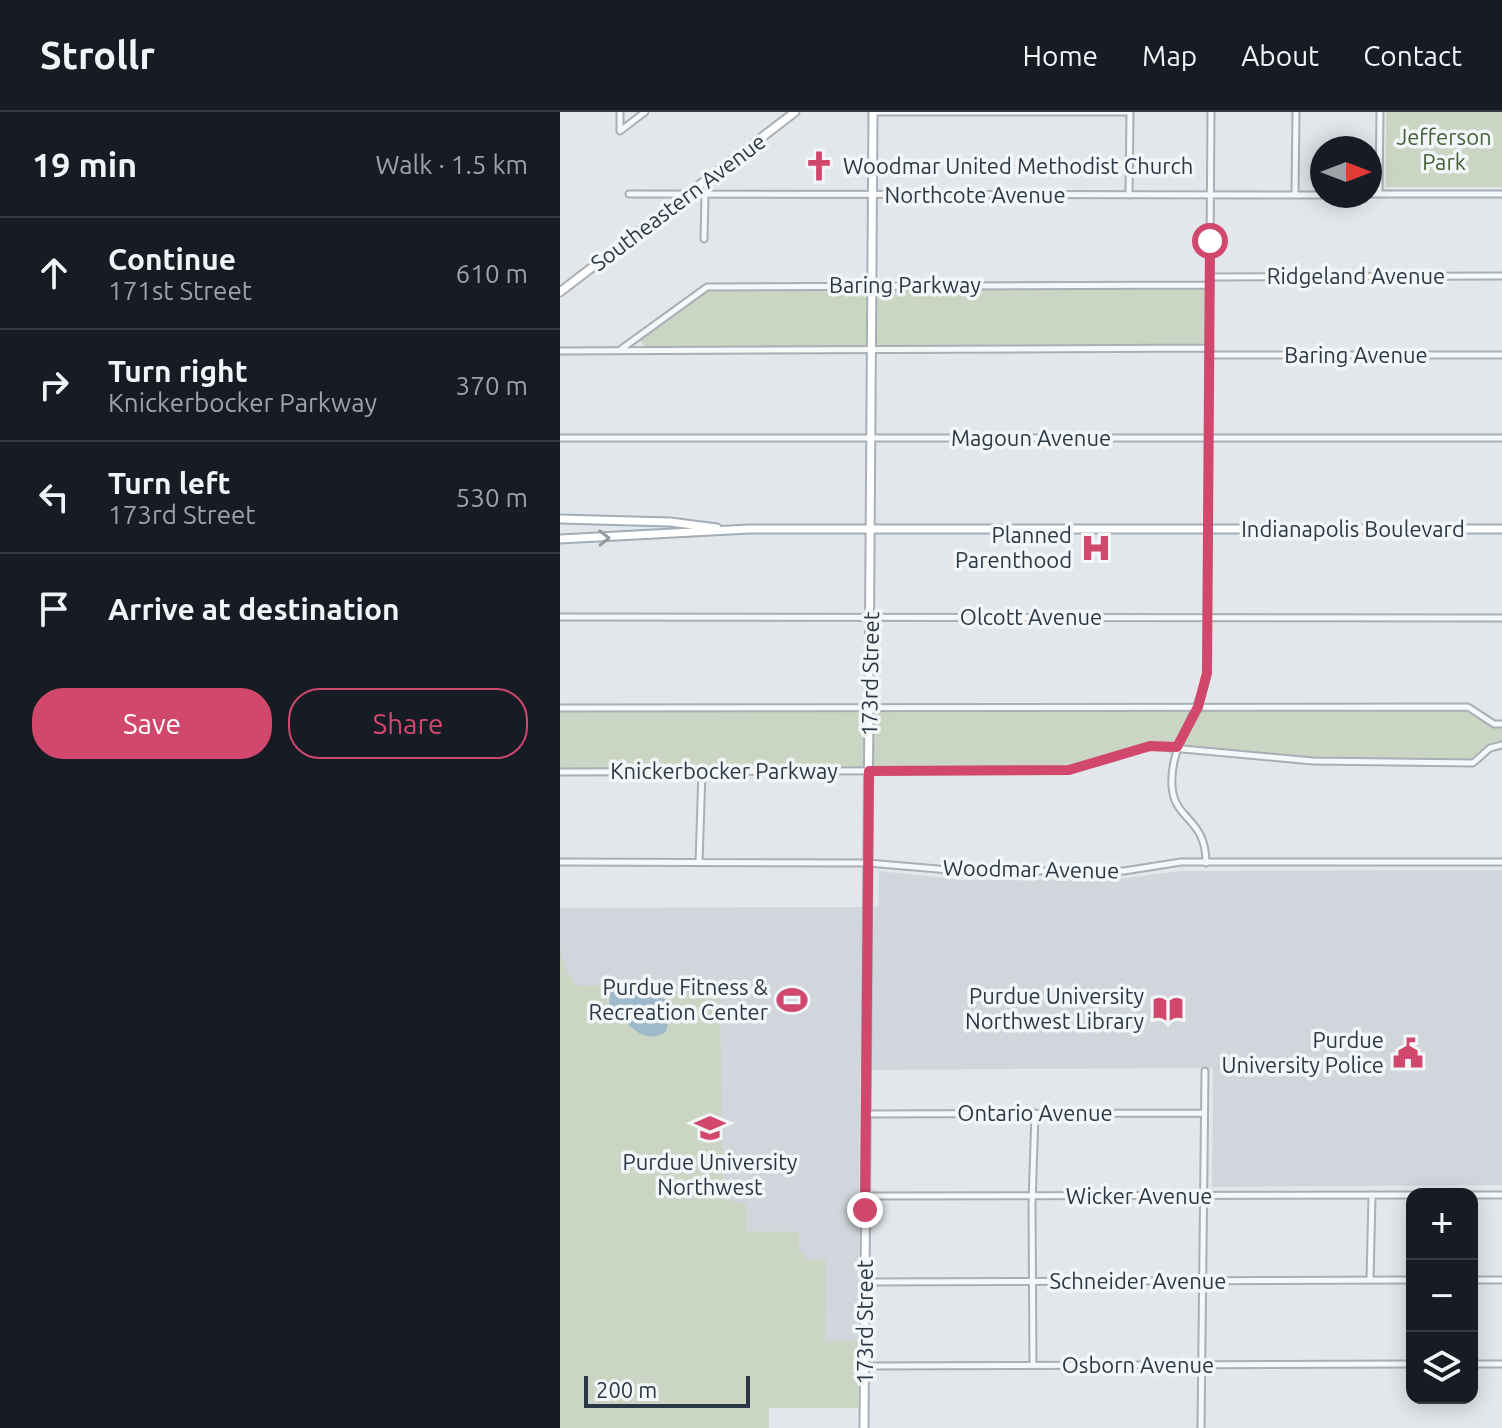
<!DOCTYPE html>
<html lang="en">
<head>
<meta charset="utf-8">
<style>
	:root { --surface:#171b24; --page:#242831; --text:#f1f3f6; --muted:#9ea1a6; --line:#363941; --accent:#d1486c }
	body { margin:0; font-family:Ubuntu,sans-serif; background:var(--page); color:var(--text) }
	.controls { position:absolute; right:24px; bottom:24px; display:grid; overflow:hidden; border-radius:16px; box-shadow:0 4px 20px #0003 }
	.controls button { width:72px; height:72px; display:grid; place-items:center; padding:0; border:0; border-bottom:2px solid var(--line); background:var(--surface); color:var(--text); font:40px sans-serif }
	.compass { position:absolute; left:750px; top:24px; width:72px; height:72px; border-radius:50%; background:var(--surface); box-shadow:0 4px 20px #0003; rotate:90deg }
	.scale { position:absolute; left:24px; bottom:20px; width:166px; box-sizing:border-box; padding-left:8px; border:4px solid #2a3744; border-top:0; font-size:22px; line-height:28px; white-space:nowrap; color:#2a3744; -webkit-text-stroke:6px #f3f6f8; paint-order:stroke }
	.stop { position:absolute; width:24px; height:24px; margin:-18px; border:6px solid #d1486c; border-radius:50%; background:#fff }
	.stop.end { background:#d1486c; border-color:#fff; box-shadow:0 2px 8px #0008 }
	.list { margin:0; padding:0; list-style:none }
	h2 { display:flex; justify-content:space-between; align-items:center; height:104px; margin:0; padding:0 32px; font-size:34px }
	h2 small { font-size:26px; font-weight:400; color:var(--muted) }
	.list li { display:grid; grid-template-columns:52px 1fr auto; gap:24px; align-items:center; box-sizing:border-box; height:112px; padding:0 32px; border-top:2px solid var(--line) }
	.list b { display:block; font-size:30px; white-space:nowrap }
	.list p { margin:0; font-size:26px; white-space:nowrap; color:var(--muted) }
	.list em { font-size:26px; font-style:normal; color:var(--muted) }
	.actions { display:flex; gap:16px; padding:24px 32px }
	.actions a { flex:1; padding:18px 0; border:2px solid var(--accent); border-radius:32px; text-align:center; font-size:28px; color:var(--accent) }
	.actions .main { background:var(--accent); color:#fff }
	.icon { flex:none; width:44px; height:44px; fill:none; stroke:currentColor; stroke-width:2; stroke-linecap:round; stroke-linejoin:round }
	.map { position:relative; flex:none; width:942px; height:1316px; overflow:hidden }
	header { display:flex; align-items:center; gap:48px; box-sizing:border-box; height:112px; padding:0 40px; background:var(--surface); border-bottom:2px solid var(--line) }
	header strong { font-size:38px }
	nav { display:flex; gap:44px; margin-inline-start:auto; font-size:28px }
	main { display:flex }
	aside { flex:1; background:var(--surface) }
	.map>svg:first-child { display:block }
</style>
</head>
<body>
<header>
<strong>Strollr</strong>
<nav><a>Home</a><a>Map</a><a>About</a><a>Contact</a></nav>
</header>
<main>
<aside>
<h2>19 min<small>Walk · 1.5 km</small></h2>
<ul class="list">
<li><svg class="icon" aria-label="ahead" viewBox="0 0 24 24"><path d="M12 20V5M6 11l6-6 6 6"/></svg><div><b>Continue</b><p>171st Street</p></div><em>610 m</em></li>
<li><svg class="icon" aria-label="right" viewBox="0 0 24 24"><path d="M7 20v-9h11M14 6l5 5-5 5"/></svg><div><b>Turn right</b><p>Knickerbocker Parkway</p></div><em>370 m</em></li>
<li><svg class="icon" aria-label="left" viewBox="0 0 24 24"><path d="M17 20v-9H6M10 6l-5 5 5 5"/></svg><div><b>Turn left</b><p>173rd Street</p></div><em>530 m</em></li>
<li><svg class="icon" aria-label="arrive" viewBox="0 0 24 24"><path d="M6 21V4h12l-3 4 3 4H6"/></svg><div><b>Arrive at destination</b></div></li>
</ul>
<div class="actions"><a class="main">Save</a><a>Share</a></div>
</aside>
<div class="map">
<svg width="942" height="1316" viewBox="0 0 942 1316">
	<rect width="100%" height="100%" fill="#e3e7eb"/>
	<path fill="#d1d6dd" d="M 942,758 L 942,1073 L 652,1075 L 653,956 L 300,958 L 298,1296 L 209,1296 L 209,1316 L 0,1316 L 0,796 L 318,795 L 319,759 L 402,768 L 559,767 L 621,759 Z"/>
	<path fill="#cad5c4" d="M 826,0 L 942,0 L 942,75 L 826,75 Z
		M 646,175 L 646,233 L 86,235 L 79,228 L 146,177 Z
		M 0,597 L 908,598 L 930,613 L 942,615 L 942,631 L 930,633 L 908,648 L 740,648 L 607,631 C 567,632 532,652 493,656 L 0,656 Z
		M 0,837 L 6,858 L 15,873 L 160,876 L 163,1087 L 186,1092 L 186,1119 L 238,1120 L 239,1138 L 248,1148 L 266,1147 L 265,1229 L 299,1229 L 298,1296 L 209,1296 L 209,1316 L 0,1316 Z"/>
	<path fill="#9eb9cb" d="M 59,877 L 105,887 L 111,898 L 106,920 C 80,935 70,908 49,899 L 50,880 Z"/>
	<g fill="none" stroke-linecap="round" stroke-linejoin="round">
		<g stroke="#a8afb6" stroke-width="9">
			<path id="street" d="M 313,0 L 570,0 L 569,83
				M 60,18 L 60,0
				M 60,19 L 85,0
				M 69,82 L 762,83
				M 810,82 L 942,82
				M 819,82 L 820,0
				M 735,83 L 736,0
				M 144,127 L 145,83
				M 650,165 L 942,164
				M 60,238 L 147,175 L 650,173
				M 0,239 L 650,236
				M 650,243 L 942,243
				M 0,326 L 942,326
				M 0,505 L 942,506
				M 0,596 L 908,595 L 934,612 L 942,612
				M 0,660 L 509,658 L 590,634 L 753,649 L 913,651 L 930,636 L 942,633
				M 0,750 L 308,751 L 401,759 L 564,759 L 621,750 L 942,750
				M 139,751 L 142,659
				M 646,751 C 646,705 614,709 612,674 C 609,632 641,601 647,561 L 651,0
				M 306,1002 L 644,1001
				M 912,1083 L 942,1083
				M 305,1084 L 852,1083
				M 810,1168 L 812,1083
				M 912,1168 L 942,1168
				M 305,1170 L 852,1168
				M 912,1252 L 942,1252
				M 473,1253 L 472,1092 L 475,1001
				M 304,1254 L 852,1252
				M 641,1316 L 645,959"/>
		</g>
		<g stroke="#a8afb6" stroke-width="11">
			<path id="secondary" d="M 0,180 L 235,0
				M 304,1316 L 313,0"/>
		</g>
		<g stroke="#a2adb7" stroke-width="11">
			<path id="primary" d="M 0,407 L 110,410 L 157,416
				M 0,427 L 189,417 L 942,417"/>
		</g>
		<use href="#street" stroke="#f6f7f9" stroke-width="5"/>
		<use href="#secondary" stroke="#fff" stroke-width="7"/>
		<use href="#primary" stroke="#fff" stroke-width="7"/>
	</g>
	<defs><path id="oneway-chevron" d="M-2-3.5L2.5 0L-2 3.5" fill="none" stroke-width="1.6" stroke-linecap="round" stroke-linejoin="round" transform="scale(2)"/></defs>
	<use stroke="#949ba2" href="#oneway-chevron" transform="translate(44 426) rotate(-1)"/>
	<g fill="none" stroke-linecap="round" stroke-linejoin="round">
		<path stroke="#d1486c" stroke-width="10" d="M 305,1098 L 309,659 L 509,658 L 590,634 L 617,635 L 638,595 L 647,561 L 650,129"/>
	</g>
	<defs>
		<g id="church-bare" transform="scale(2.4)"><path d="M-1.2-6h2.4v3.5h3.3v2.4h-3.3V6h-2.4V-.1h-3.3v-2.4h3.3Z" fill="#d1486c" stroke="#f3f6f8" stroke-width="2.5" paint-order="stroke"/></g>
		<g id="hospital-bare" transform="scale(2.4)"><path d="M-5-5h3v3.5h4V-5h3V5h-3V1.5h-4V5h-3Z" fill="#d1486c" stroke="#f3f6f8" stroke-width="2.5" paint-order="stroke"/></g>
		<g id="stadium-bare" transform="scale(2.4)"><path d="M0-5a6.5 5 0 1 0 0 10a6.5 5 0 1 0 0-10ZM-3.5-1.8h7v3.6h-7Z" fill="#d1486c" stroke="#f3f6f8" stroke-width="2.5" paint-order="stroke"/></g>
		<g id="library-bare" transform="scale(2.4)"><path d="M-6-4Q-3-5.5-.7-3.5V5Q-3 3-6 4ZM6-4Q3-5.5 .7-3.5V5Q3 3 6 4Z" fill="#d1486c" stroke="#f3f6f8" stroke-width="2.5" paint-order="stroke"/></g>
		<g id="civic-bare" transform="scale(2.4)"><path d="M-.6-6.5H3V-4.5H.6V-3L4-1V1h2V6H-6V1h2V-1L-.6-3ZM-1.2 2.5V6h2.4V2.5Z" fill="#d1486c" stroke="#f3f6f8" stroke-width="2.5" paint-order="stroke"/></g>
		<g id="university-bare" transform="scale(2.4)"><path d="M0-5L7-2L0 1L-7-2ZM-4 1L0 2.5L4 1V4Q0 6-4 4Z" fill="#d1486c" stroke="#f3f6f8" stroke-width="2.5" paint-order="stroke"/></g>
	</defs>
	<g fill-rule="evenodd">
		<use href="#church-bare" x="259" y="54"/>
		<use href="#hospital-bare" x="536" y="436"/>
		<use href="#stadium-bare" x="232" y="888"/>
		<use href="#library-bare" x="608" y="897"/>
		<use href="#civic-bare" x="848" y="941"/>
		<use href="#university-bare" x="150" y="1016"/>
	</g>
	<g text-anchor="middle" stroke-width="7" stroke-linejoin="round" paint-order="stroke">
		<g font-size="22" fill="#446037" stroke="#f3f6f8">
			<text x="884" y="33">Jefferson<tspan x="884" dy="25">Park</tspan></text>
		</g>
		<g font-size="22" fill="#2a3744" stroke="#f3f6f8" text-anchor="end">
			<text x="283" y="62" text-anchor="start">Woodmar United Methodist Church</text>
			<text x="512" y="431">Planned<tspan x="512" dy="25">Parenthood</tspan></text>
			<text x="208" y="883">Purdue Fitness &amp;<tspan x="208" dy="25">Recreation Center</tspan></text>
			<text x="584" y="892">Purdue University<tspan x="584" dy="25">Northwest Library</tspan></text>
			<text x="824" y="936">Purdue<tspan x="824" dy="25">University Police</tspan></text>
			<text x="150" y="1058" text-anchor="middle">Purdue University<tspan x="150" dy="25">Northwest</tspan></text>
		</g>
		<g font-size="22" fill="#2a3744" stroke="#f3f6f8">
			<text x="415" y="91">Northcote Avenue</text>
			<text transform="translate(118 90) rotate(-37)" y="8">Southeastern Avenue</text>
			<text x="796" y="172">Ridgeland Avenue</text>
			<text x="345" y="181">Baring Parkway</text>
			<text x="796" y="251">Baring Avenue</text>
			<text x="471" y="334">Magoun Avenue</text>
			<text x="793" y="425">Indianapolis Boulevard</text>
			<text x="471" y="513">Olcott Avenue</text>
			<text transform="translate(310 562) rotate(-89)" y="8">173rd Street</text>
			<text x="164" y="667">Knickerbocker Parkway</text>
			<text transform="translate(471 757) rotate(1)" y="8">Woodmar Avenue</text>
			<text x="475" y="1009">Ontario Avenue</text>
			<text x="579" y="1092">Wicker Avenue</text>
			<text x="578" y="1177">Schneider Avenue</text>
			<text transform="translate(305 1210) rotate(-90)" y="8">173rd Street</text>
			<text x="578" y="1261">Osborn Avenue</text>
		</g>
	</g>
</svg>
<div class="controls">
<button>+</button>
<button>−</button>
<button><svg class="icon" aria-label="layers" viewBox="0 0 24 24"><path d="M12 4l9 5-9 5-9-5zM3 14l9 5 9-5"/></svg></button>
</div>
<svg class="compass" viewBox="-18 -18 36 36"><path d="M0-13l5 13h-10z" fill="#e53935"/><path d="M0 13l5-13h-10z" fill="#9ea1a6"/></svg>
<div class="scale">200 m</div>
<div class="stop" style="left:650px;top:129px"></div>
<div class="stop end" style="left:305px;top:1098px"></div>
</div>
</main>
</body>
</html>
